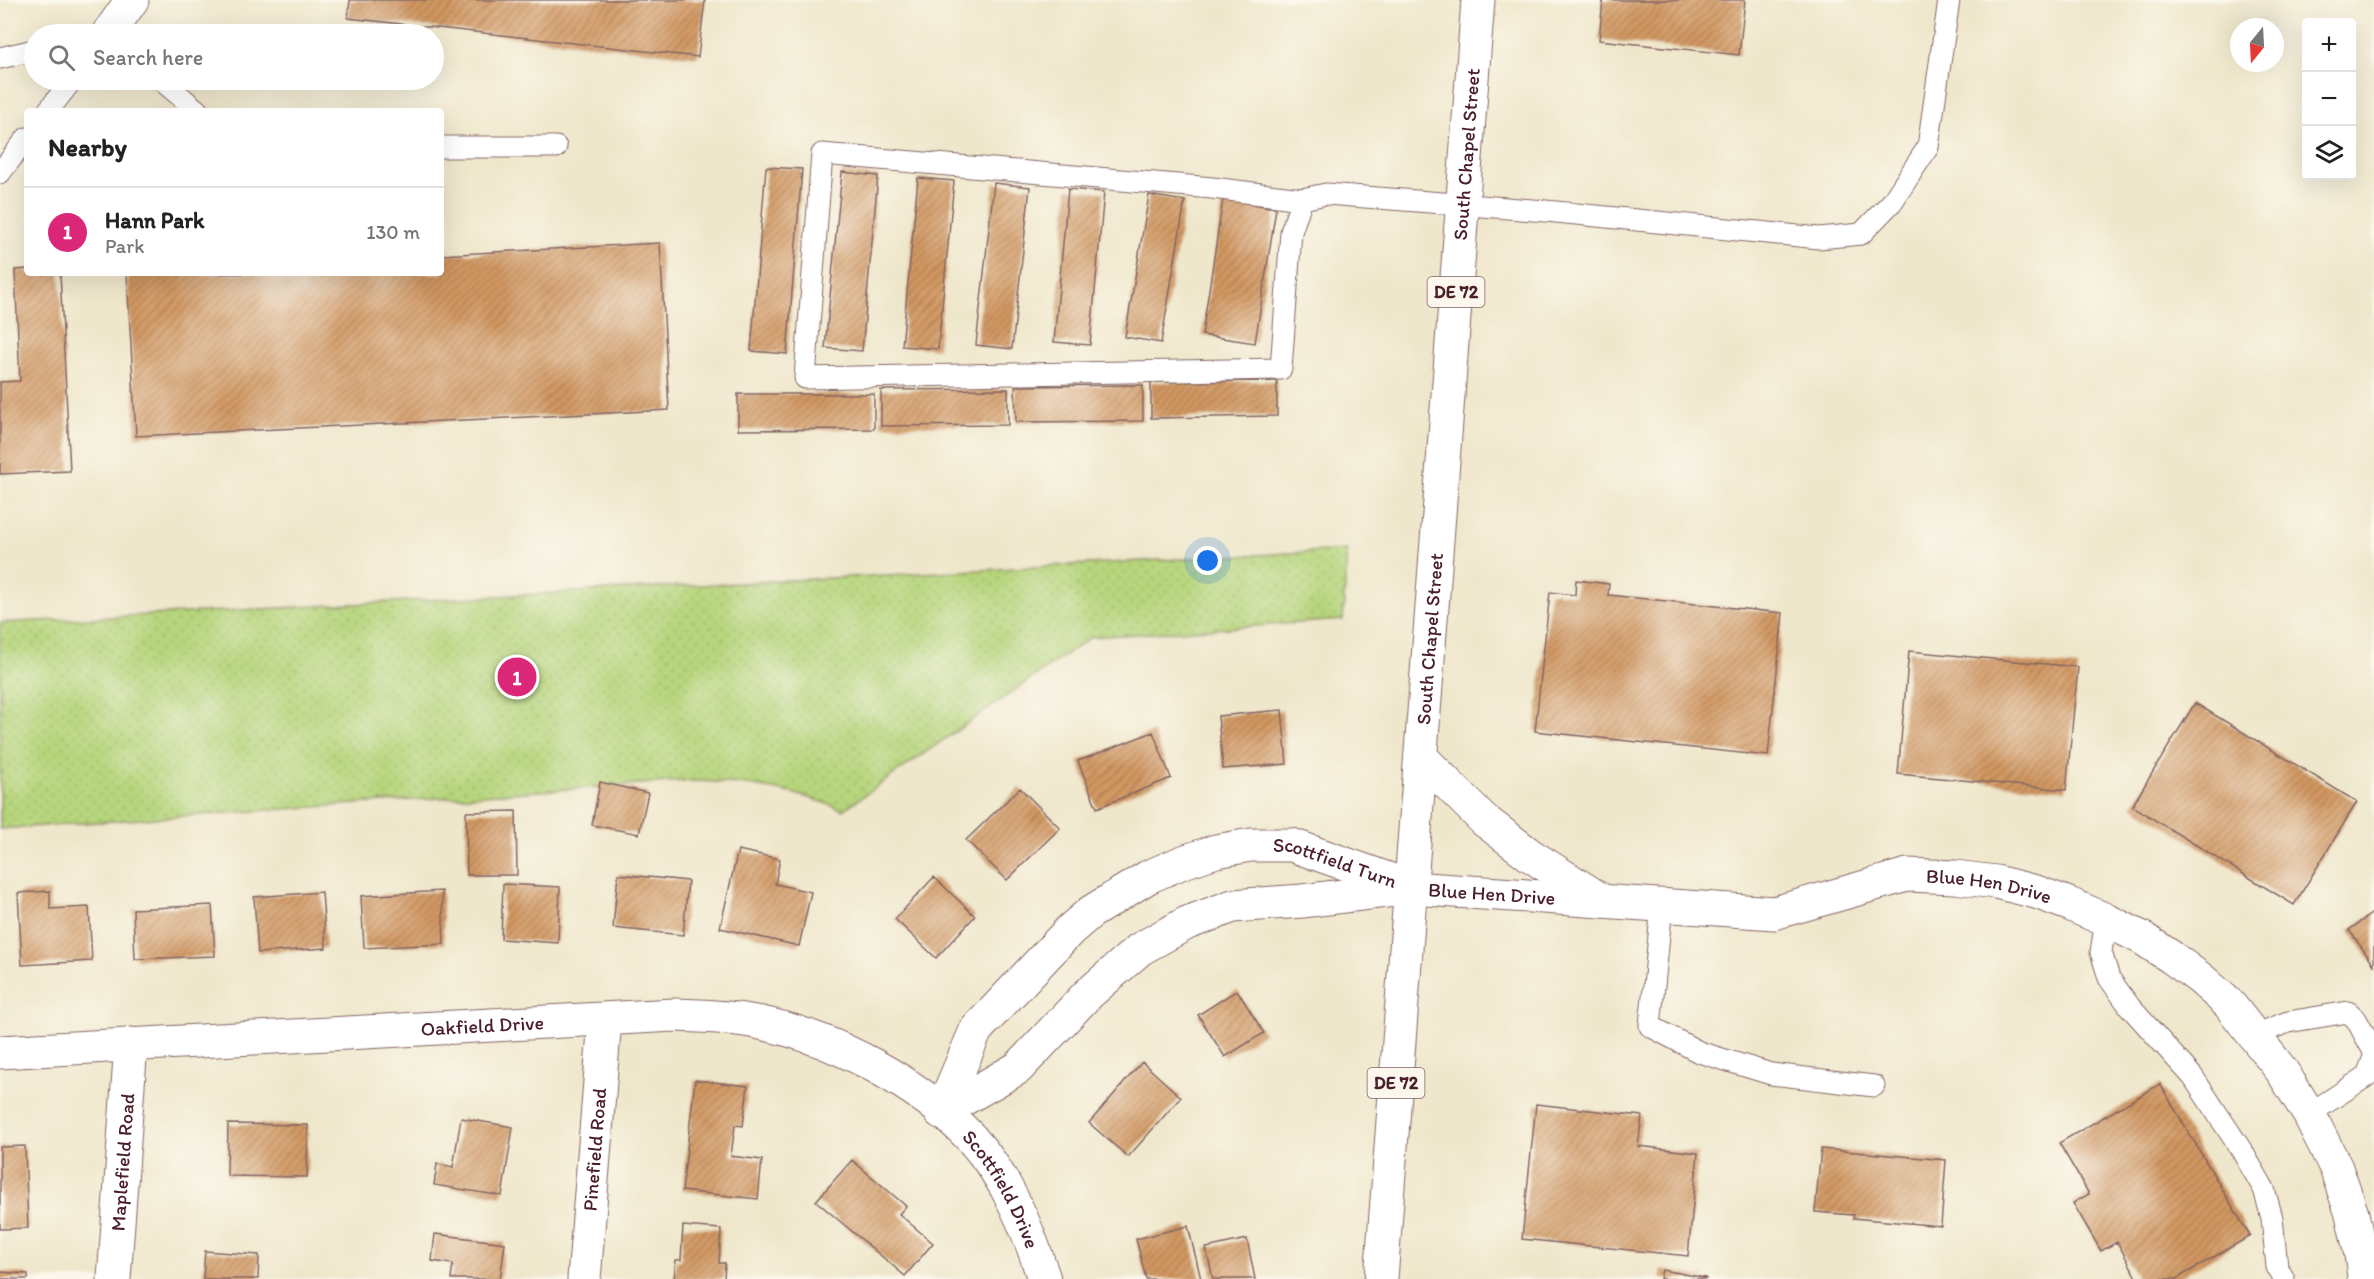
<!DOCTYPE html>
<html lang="en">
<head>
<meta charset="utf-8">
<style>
	:root { --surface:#fff; --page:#f6f6f6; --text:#222; --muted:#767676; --line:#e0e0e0; --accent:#db2777 }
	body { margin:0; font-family:Itim,sans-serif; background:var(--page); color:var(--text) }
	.controls { position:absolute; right:18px; top:18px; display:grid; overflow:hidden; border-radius:6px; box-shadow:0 6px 24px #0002 }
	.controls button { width:54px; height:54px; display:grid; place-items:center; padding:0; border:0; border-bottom:2px solid var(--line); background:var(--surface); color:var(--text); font:30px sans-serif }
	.compass { position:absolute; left:2230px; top:18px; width:54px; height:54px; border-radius:50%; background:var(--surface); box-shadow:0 6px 24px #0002; rotate:198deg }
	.you { position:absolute; left:1208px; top:561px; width:21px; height:21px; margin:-15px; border:4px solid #fff; border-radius:50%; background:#1a73e8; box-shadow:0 0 0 9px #1a73e833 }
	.badge { display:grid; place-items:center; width:39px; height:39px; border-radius:50%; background:var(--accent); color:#fff; font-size:20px; font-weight:700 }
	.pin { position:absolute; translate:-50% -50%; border:3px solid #fff; box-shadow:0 2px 6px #0006 }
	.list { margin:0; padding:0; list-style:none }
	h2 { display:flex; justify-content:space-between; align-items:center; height:78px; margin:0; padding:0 24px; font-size:26px }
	h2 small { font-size:20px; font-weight:400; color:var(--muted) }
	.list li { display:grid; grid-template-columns:39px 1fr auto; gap:18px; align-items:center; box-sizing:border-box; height:90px; padding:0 24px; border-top:2px solid var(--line) }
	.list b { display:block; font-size:22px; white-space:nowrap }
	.list p { margin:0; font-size:20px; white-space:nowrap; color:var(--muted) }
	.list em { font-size:20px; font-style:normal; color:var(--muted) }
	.icon { flex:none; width:33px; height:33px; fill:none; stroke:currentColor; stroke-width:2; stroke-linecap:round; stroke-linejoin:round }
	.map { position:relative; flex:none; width:2374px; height:1279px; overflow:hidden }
	.search { position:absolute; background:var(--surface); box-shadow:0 6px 24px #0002; left:24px; top:24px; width:420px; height:66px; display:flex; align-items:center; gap:15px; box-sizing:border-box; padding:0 21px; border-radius:33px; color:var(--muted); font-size:22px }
	.panel { position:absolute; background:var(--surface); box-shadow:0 6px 24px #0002; left:24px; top:108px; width:420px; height:168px; border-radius:6px }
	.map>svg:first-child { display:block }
</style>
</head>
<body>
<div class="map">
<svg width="2374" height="1279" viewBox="0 0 2374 1279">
	<defs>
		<pattern id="park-dots" width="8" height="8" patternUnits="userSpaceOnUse" patternTransform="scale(1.5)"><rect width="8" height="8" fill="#b6d57c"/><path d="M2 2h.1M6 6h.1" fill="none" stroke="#9eb66b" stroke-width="1.8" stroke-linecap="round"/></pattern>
		<pattern id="building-hatch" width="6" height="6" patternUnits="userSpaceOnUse" patternTransform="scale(1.5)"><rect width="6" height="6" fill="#d29862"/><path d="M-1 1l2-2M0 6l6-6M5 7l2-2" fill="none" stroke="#ac7b51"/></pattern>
	</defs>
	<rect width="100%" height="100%" fill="#fbf7ec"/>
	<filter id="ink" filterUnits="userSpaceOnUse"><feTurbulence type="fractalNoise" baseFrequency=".0167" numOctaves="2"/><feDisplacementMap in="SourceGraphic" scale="12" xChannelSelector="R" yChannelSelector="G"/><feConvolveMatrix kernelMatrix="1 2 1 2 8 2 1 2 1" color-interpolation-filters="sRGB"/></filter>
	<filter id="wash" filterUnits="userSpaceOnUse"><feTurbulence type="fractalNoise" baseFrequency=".008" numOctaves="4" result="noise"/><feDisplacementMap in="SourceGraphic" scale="24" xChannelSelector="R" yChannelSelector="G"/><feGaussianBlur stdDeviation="1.35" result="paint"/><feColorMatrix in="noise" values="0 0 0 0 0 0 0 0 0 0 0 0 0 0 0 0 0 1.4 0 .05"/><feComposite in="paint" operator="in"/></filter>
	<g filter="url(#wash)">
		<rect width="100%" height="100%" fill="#efe7cb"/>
		<path fill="url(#park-dots)" stroke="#807a54" stroke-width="1.5" d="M 1347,550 L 1343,620 L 1091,637 L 843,810 C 791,788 738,781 682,781 L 0,829 L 0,623 Z"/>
		<g id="blocks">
			<path fill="url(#building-hatch)" d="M 350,0 L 705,0 L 698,57 L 348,18 Z
				M 1603,0 L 1745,0 L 1739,55 L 1599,40 Z
				M 766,167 L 802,169 L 787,354 L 751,351 Z
				M 842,172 L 878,176 L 862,351 L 825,348 Z
				M 918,178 L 954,181 L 938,349 L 902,346 Z
				M 994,183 L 1030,187 L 1012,349 L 976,345 Z
				M 1068,189 L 1104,192 L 1090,345 L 1054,342 Z
				M 1149,195 L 1185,201 L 1161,343 L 1125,337 Z
				M 1223,199 L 1276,208 L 1255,343 L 1202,335 Z
				M 660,243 L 669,410 L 136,436 L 127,274 L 441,273 L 441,255 Z
				M 27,269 L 27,273 L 60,273 L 70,471 L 0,474 L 0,382 L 20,381 L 15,270 Z
				M 1277,381 L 1277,416 L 1151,418 L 1151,382 Z
				M 1143,385 L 1143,421 L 1016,422 L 1015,386 Z
				M 1008,389 L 1008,425 L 881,426 L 881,390 Z
				M 738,394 L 874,394 L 874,429 L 738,430 Z
				M 1576,580 L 1609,584 L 1608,595 L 1783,613 L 1768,756 L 1535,731 L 1550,592 L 1575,595 Z
				M 1909,651 L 2078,667 L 2066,790 L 1898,774 Z
				M 2195,703 L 2357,802 L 2294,905 L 2132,806 Z
				M 1282,710 L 1287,764 L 1223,769 L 1218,716 Z
				M 1153,732 L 1171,778 L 1097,808 L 1078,761 Z
				M 600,782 L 648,793 L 639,834 L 592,825 Z
				M 1020,788 L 1060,828 L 1007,880 L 966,840 Z
				M 516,811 L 517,875 L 467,875 L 466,812 Z
				M 738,850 L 780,859 L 775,884 L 811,892 L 799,946 L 720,928 Z
				M 618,874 L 688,881 L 683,935 L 613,928 Z
				M 934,877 L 975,916 L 936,958 L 895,919 Z
				M 503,884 L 560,887 L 558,943 L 501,939 Z
				M 50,891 L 50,909 L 89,907 L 92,961 L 22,965 L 18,893 Z
				M 442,891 L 444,944 L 364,948 L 361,896 Z
				M 322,892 L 326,948 L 258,953 L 254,897 Z
				M 212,905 L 215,956 L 135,959 L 133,909 Z
				M 2374,912 L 2374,965 L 2349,930 Z
				M 1237,990 L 1264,1033 L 1225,1057 L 1198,1015 Z
				M 1142,1062 L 1181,1097 L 1128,1157 L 1089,1123 Z
				M 695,1080 L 748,1086 L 743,1126 L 735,1125 L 731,1156 L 762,1160 L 758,1199 L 682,1191 Z
				M 2160,1084 L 2250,1236 L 2176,1279 L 2138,1279 L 2117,1242 L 2101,1251 L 2073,1203 L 2089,1194 L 2059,1143 Z
				M 1536,1104 L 1642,1116 L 1638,1146 L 1698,1153 L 1688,1256 L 1522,1239 Z
				M 461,1118 L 513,1127 L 502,1196 L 434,1185 L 437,1164 L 453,1167 Z
				M 228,1124 L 308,1125 L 307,1177 L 227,1176 Z
				M 25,1146 L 28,1228 L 0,1229 L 0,1147 Z
				M 1821,1149 L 1946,1160 L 1941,1226 L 1853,1218 L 1854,1215 L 1815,1212 Z
				M 852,1160 L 906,1206 L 899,1214 L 933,1243 L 905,1276 L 816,1201 Z
				M 683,1226 L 721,1229 L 719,1263 L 725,1263 L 724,1279 L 674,1279 L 676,1260 L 681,1260 Z
				M 1188,1226 L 1201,1279 L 1146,1279 L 1136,1239 Z
				M 435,1234 L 505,1243 L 500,1279 L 451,1279 L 453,1264 L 432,1261 Z
				M 1247,1239 L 1255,1279 L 1213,1279 L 1206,1248 Z
				M 205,1251 L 259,1255 L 258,1279 L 203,1279 Z
				M 1662,1270 L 1706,1278 L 1706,1279 L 1660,1279 Z
				M 0,1272 L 28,1274 L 28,1279 L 0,1279 Z"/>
		</g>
	</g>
	<g filter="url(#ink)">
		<use href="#blocks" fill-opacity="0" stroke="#846563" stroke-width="1.5"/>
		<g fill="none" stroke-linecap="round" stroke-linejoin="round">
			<g stroke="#846563" stroke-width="23">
				<path id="service" d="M 0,58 L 34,50
					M 161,80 L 198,111
					M 48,111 L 72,80
					M 441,147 L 556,147
					M 0,173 L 27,138
					M 1302,199 L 1212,188 L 822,154 L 805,378 L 1281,369 L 1291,232 L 1302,199 L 1326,194 L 1546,211 L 1819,238 L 1861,234 L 1892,202 L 1928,147 L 1949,0
					M 1662,905 L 1650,1026 L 1699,1052 L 1771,1074 L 1874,1086
					M 2106,920 L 2101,952 L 2109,978 L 2130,1007 L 2193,1077 L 2242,1151 L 2264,1189 L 2272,1218 L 2277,1267 L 2284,1279
					M 2255,1035 L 2288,1022 L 2348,1012 L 2356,1019 L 2374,1052
					M 2309,1114 L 2367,1076 L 2374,1057"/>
			</g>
			<g stroke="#846563" stroke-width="35">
				<g id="minor">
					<path d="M 108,34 L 132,0"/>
					<path d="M 1421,757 L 1484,820 L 1530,855 L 1598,898"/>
					<path id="s1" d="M 0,1052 L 674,1015 C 703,1016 732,1017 761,1023 C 834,1038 919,1083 971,1138 C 1007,1178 1028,1228 1044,1279"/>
					<path id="s2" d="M 941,1112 L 1018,1068 L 1086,996 L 1140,949 L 1187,923 L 1233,906 L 1302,901 L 1411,888 L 1774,913 L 1907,875 L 1955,877 L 1996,882 L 2036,892 L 2069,904 L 2106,920 L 2142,938 L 2171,957 L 2201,979 L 2229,1004 L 2282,1071 L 2309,1114 L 2336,1168 L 2352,1214 L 2362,1260 L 2364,1279"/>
					<path id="s3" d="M 941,1112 L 976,1030 L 1070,930 L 1091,912 L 1148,877 L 1183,862 L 1216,851 L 1251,845 L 1292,845 L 1405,885"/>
					<path id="s4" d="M 114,1279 L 131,1044"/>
					<path id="s5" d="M 584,1279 L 605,1020"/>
				</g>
			</g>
			<g stroke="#846563" stroke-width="35">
				<g id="primary">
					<path id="s6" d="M 1381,1279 L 1478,0"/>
				</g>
			</g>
			<use href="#service" stroke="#fff" stroke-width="21"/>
			<use href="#minor" stroke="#fff" stroke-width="33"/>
			<use href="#primary" stroke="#fff" stroke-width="33"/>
		</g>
	</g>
	<g text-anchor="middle" stroke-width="6" stroke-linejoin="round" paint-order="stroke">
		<g fill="#fbf7ec" stroke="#7f6065" stroke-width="1.5">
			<rect x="1427.5" y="277" width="57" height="30" rx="4.5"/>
			<rect x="1367.5" y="1068" width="57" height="30" rx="4.5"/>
		</g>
		<g font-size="18" font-weight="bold" fill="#4a1f2b">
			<text x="1456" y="298">DE 72</text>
			<text x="1396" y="1089">DE 72</text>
		</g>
		<g font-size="20" fill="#4a1f2b" stroke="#fbf7ec">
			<text dy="7" stroke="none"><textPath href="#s6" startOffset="1128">South Chapel Street</textPath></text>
			<text dy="7" stroke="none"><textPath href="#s6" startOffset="642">South Chapel Street</textPath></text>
			<text dy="7" stroke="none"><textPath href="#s3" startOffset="516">Scottfield Turn</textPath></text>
			<text dy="7" stroke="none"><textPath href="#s2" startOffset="1126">Blue Hen Drive</textPath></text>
			<text dy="7" stroke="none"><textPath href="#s2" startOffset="622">Blue Hen Drive</textPath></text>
			<text dy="7" stroke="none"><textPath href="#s1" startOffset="483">Oakfield Drive</textPath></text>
			<text dy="7" stroke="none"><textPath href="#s5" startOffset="130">Pinefield Road</textPath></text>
			<text dy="7" stroke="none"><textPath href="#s4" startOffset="117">Maplefield Road</textPath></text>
			<text dy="7" stroke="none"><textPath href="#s1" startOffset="1065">Scottfield Drive</textPath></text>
		</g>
	</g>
</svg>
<div class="controls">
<button>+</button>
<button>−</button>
<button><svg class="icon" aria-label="layers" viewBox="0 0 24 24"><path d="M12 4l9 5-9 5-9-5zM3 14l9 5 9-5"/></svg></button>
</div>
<svg class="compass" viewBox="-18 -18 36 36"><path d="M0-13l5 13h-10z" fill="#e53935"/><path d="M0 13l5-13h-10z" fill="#767676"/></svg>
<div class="you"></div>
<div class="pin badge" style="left:517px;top:677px">1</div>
<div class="search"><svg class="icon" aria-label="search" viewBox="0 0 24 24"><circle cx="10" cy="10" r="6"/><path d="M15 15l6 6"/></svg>Search here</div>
<section class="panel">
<h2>Nearby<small></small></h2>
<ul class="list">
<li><span class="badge">1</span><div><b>Hann Park</b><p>Park</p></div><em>130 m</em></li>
</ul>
</section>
</div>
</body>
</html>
